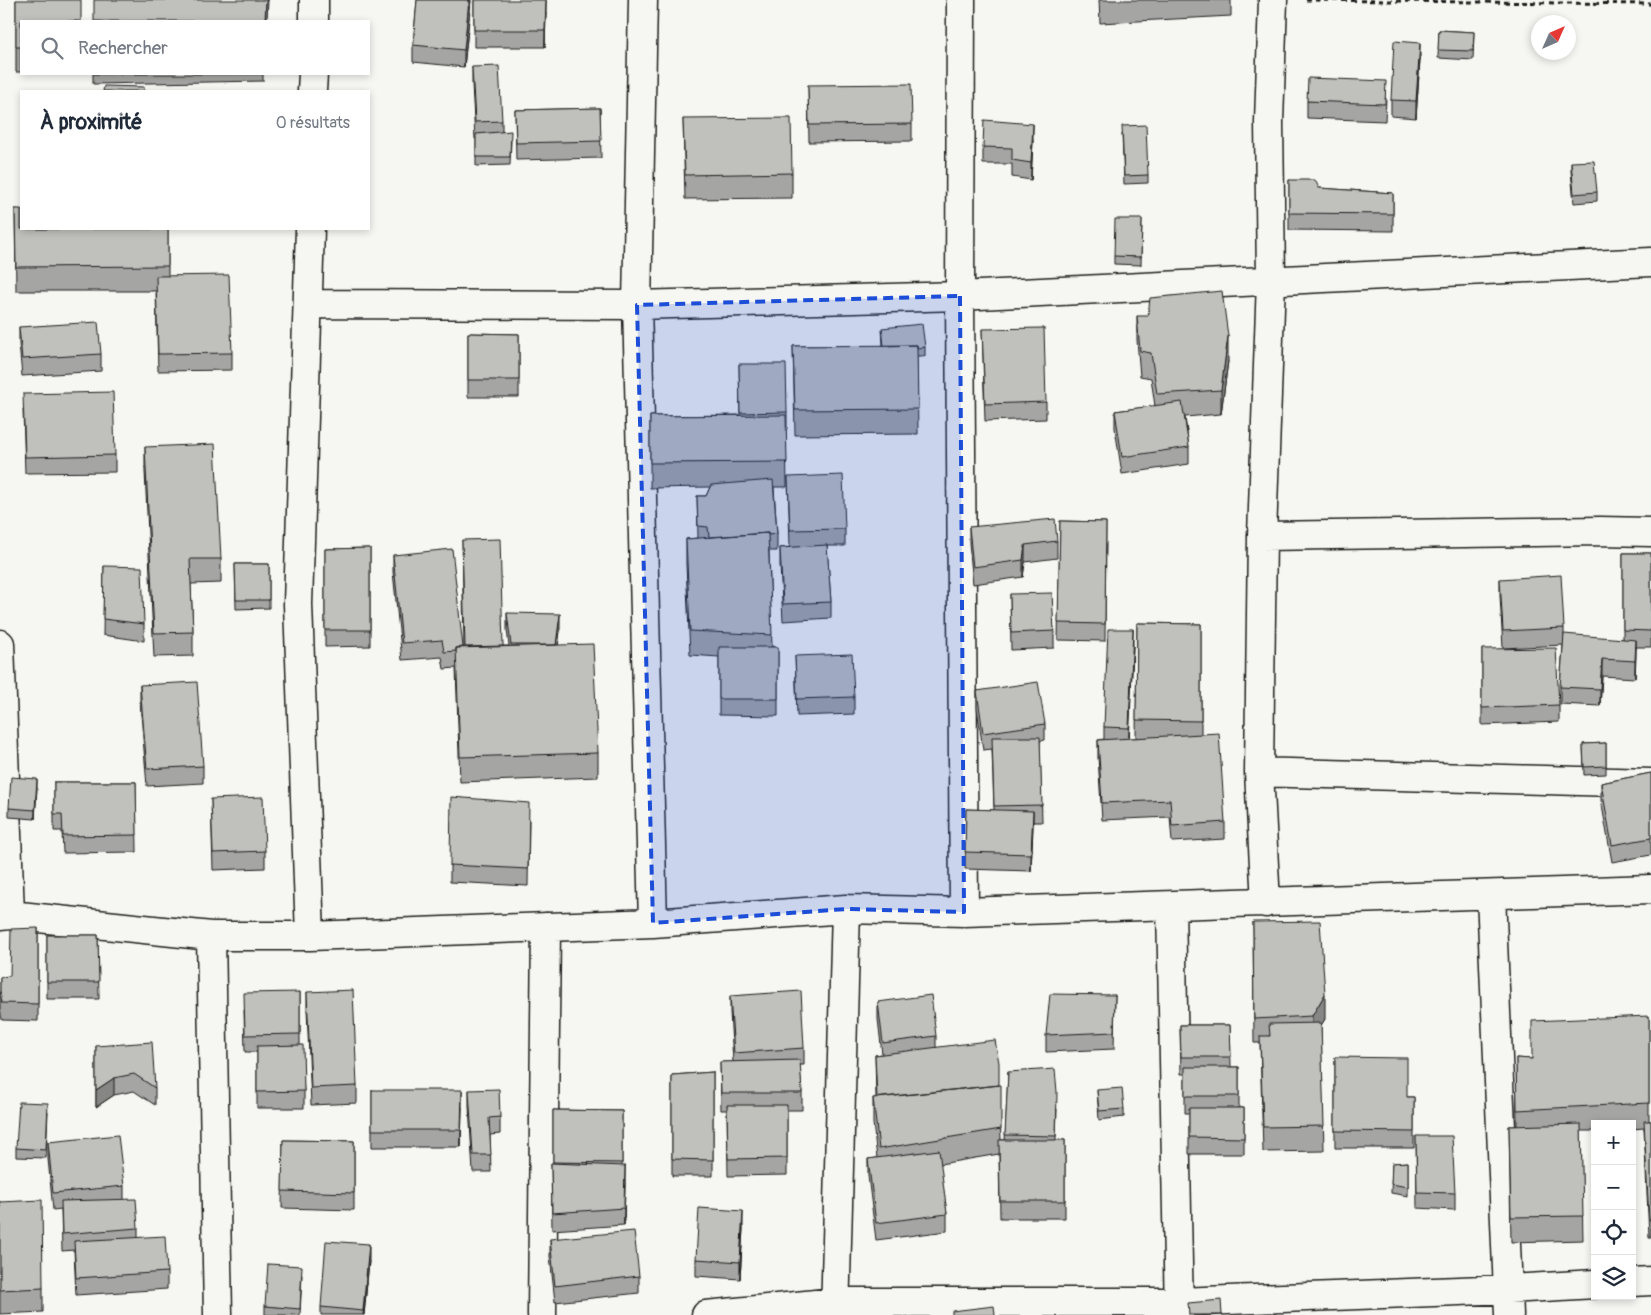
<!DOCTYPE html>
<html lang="fr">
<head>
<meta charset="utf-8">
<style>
	:root { --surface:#fff; --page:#f6f6f7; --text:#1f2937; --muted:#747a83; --line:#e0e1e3 }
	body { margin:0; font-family:Pangolin,sans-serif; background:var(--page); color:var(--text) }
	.controls { position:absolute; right:15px; bottom:15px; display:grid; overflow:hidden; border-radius:0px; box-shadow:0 2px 8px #0003 }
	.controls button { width:45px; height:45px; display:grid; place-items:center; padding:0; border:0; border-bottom:1px solid var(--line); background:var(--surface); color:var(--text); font:25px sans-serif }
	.compass { position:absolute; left:1531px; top:15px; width:45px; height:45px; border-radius:50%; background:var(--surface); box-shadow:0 2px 8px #0003; rotate:45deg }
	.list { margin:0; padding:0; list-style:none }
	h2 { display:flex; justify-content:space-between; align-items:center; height:65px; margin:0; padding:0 20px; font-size:21px }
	h2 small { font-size:16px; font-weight:400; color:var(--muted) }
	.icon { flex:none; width:28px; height:28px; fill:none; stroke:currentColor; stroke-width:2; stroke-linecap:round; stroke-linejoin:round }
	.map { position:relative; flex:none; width:1651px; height:1315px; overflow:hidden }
	.search { position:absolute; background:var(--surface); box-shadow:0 2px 8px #0003; left:20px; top:20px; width:350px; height:55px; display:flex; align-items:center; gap:12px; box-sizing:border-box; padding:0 18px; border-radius:0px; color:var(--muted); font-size:19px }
	.panel { position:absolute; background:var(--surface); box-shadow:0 2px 8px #0003; left:20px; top:90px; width:350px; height:140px; border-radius:0px }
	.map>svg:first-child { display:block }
</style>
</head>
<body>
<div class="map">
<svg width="1651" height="1315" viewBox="0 0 1651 1315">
	<rect width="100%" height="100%" fill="#f6f6f2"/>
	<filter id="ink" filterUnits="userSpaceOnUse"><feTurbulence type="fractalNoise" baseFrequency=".02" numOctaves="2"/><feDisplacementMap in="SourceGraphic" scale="10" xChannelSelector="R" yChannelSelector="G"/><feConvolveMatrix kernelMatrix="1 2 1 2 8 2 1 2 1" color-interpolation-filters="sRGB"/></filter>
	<g filter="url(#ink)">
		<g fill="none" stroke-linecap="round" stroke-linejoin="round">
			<g stroke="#1c1c1c" stroke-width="31">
				<path id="street" d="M 643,0 L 637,305 L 653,923
					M 961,0 L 960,296 L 964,912
					M 314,21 L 314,0
					M 312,91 L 313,74
					M 310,229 L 298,604 L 310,936
					M 309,304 L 637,305 L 960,296 L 1651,262
					M 1262,536 L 1600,531 L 1651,532
					M 0,644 L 10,915
					M 1259,772 L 1651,783
					M 1491,895 L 1509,1315
					M 1266,903 L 1259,772 L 1262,536 L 1271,280 L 1269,122 L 1273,0
					M 1171,906 L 1179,1315
					M 0,916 L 10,915 L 211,936 L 310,936 L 653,923 L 846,909 L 964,912 L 1651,889
					M 211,936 L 218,1315
					M 1632,1282 L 1651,1281
					M 542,1315 L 546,927
					M 706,1315 L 835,1302 L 1179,1302 L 1509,1289 L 1595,1284
					M 835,1315 L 846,909"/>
			</g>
			<path stroke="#1c1c1c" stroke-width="3" stroke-dasharray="5 4" stroke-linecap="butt" d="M 1306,0 L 1651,4"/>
			<use href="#street" stroke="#f6f6f2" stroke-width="28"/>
		</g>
		<path fill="#a5a5a3" stroke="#1c1c1c" d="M 16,0 L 21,21 L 21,72 L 16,72 Z
			M 417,0 L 471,0 L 464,67 L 413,62 L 413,45 Z
			M 474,0 L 546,13 L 545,47 L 474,47 Z
			M 1099,0 L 1231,0 L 1231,16 L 1100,23 Z
			M 1439,30 L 1474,32 L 1473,60 L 1438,58 Z
			M 1420,59 L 1416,118 L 1391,116 L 1391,100 Z
			M 472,67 L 502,121 L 502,132 L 511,140 L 510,165 L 476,166 L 476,139 L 475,139 L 472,84 Z
			M 93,74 L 263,74 L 263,81 L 93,84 Z
			M 808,85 L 912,124 L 912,141 L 809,142 Z
			M 1386,98 L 1385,121 L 1307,118 L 1307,101 Z
			M 600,108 L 601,158 L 516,160 L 515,110 Z
			M 683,119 L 792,173 L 792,198 L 685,199 Z
			M 1122,134 L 1148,175 L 1148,183 L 1124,184 Z
			M 1033,140 L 1031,180 L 1012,177 L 1012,164 L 983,164 L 983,147 Z
			M 1571,162 L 1597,192 L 1597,201 L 1574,203 L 1571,171 Z
			M 1289,180 L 1319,188 L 1393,193 L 1393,231 L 1289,230 Z
			M 15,209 L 168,229 L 168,276 L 232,353 L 232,370 L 158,371 L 156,291 L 16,291 Z
			M 1142,219 L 1141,265 L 1114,264 L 1114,256 Z
			M 1137,316 L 1228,361 L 1221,414 L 1185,417 L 1189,447 L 1189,464 L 1122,474 L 1115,428 L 1115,411 L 1155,406 L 1151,378 L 1140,376 L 1137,340 Z
			M 19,327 L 101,354 L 101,371 L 22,376 L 19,344 Z
			M 882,328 L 925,347 L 925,356 L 917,356 L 918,434 L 795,435 L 793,346 L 883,346 Z
			M 982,329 L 1046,402 L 1046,419 L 985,421 Z
			M 468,333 L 519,334 L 519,397 L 468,397 Z
			M 739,364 L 787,412 L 787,429 L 786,429 L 787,487 L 774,487 L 777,534 L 777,551 L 769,551 L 772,647 L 778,647 L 778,716 L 719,715 L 719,657 L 690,655 L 686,564 L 686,539 L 698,538 L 697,496 L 706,496 L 710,487 L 650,488 L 650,416 L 740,415 Z
			M 23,410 L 115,455 L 115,472 L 25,473 Z
			M 145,447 L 221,559 L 221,583 L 191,584 L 193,632 L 193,656 L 154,657 L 145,472 Z
			M 788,477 L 845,529 L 845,546 L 827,546 L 831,602 L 831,618 L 783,621 L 780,565 L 780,548 L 790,547 Z
			M 1060,521 L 1106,522 L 1105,641 L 1058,640 Z
			M 969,527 L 1057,541 L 1057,558 L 1025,562 L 1023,577 L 973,584 L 969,543 Z
			M 462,540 L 503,646 L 509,646 L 507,630 L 507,613 L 560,631 L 558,645 L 598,753 L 598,777 L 460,782 L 456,668 L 444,669 L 442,657 L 402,660 L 393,572 L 393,555 L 463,647 L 464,647 Z
			M 370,548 L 370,646 L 325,647 L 325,549 Z
			M 1623,553 L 1651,553 L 1651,647 L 1636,647 L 1635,678 L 1602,676 L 1600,706 L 1560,704 L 1560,687 L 1563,645 L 1503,648 L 1500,596 L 1500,579 L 1564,628 L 1564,640 L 1623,639 Z
			M 235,564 L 269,564 L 269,608 L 236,609 Z
			M 104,566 L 144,624 L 144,641 L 103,635 Z
			M 1010,594 L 1054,631 L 1054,648 L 1011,650 Z
			M 1137,623 L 1201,624 L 1201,734 L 1225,822 L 1225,839 L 1172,842 L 1170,817 L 1102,820 L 1098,757 L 1098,740 L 1104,739 L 1104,727 L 1133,646 L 1129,738 L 1136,738 Z
			M 1482,649 L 1559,705 L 1559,722 L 1482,725 Z
			M 795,656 L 854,697 L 854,714 L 797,716 Z
			M 140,685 L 203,766 L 203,783 L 147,786 L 140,702 Z
			M 977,691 L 1045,724 L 1045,740 L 1040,741 L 1042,822 L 1033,822 L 1031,871 L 965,869 L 966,809 L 994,810 L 992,749 L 983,750 L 977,708 Z
			M 1606,743 L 1606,774 L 1584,775 L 1583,744 Z
			M 1651,773 L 1651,855 L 1612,862 L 1601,800 L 1601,783 Z
			M 54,782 L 136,782 L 137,852 L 63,853 L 62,831 L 54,831 Z
			M 37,787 L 35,819 L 9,817 L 9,808 Z
			M 211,799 L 265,851 L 265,868 L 213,870 Z
			M 529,820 L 528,886 L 450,882 L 450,865 Z
			M 1253,922 L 1325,1019 L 1321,1025 L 1324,1151 L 1263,1152 L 1260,1043 L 1254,1043 Z
			M 38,928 L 38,1021 L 2,1020 L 0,1008 L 0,977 L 10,976 Z
			M 47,935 L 98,935 L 99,999 L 47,999 Z
			M 300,992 L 300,1045 L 304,1091 L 304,1108 L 257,1108 L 257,1052 L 245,1052 L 244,1010 Z
			M 307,992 L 357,1086 L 357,1103 L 311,1105 L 307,1009 Z
			M 1115,995 L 1114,1049 L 1046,1052 L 1046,1035 Z
			M 730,996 L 804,1048 L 804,1065 L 800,1065 L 802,1093 L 802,1110 L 787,1110 L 787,1175 L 728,1176 L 727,1110 L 721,1110 L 720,1062 L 733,1062 L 730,1012 Z
			M 878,1002 L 936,1036 L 936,1047 L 999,1085 L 1001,1140 L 1005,1140 L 1008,1072 L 1057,1109 L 1056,1140 L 1065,1140 L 1065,1218 L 1000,1218 L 999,1154 L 940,1164 L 947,1214 L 947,1231 L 876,1240 L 868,1176 L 868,1159 L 877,1158 L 873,1123 L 873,1098 L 876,1098 L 875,1055 L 882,1054 L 878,1019 Z
			M 1649,1016 L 1649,1121 L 1651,1121 L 1651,1237 L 1649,1237 L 1644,1128 L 1632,1129 L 1632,1124 L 1595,1124 L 1595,1131 L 1581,1131 L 1583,1240 L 1511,1242 L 1509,1126 L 1517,1126 L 1516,1058 L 1532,1059 Z
			M 1180,1025 L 1230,1025 L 1231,1067 L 1239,1067 L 1239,1108 L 1244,1108 L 1244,1154 L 1189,1154 L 1189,1113 L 1185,1113 L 1185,1074 L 1181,1074 Z
			M 96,1046 L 155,1088 L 155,1105 L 134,1091 L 114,1095 L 96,1107 Z
			M 1335,1057 L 1407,1097 L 1414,1097 L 1414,1148 L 1335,1148 Z
			M 713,1072 L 713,1176 L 672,1176 L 672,1075 Z
			M 372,1090 L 462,1107 L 461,1147 L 372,1147 Z
			M 469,1090 L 500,1117 L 500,1134 L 490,1135 L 491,1172 L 473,1172 L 469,1107 Z
			M 1097,1090 L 1124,1109 L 1124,1117 L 1099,1120 Z
			M 553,1110 L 622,1111 L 622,1166 L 625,1183 L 624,1225 L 552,1230 L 551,1163 L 553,1164 Z
			M 48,1112 L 46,1158 L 16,1157 L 16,1148 Z
			M 1416,1136 L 1455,1193 L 1455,1210 L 1417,1208 Z
			M 283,1140 L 354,1141 L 354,1210 L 282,1208 Z
			M 48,1142 L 124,1186 L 124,1200 L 138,1228 L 138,1238 L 167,1272 L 167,1289 L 76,1295 L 74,1250 L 62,1251 L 61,1209 L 53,1210 L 48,1159 Z
			M 1408,1162 L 1408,1196 L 1391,1193 L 1392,1163 Z
			M 0,1201 L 43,1288 L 43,1312 L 0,1314 Z
			M 743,1228 L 740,1279 L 696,1276 L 696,1259 Z
			M 550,1239 L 639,1276 L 639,1293 L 555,1302 L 550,1256 Z
			M 369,1261 L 364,1315 L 321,1315 L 321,1307 Z
			M 302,1275 L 300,1315 L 265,1315 L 265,1306 Z"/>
		<path fill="#868684" stroke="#1c1c1c" d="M 266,0 L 268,0 L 267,21 L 265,21 Z
			M 469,0 L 471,0 L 464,67 L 464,50 Z
			M 546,0 L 546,13 L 545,47 L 545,30 Z
			M 1420,43 L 1420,59 L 1416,118 L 1416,101 Z
			M 1033,124 L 1033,140 L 1031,180 L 1031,163 Z
			M 1228,336 L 1228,361 L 1221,414 L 1221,390 Z
			M 1025,545 L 1025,562 L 1023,577 L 1023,560 Z
			M 560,614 L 560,631 L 556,661 L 556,645 Z
			M 1133,629 L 1133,646 L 1129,745 L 1129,728 Z
			M 1636,640 L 1636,656 L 1635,678 L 1635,661 Z
			M 1602,659 L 1602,676 L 1600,706 L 1600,689 Z
			M 37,779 L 37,787 L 35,819 L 35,810 Z
			M 1033,811 L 1033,828 L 1031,871 L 1031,854 Z
			M 1325,994 L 1325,1019 L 1312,1040 L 1312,1016 Z
			M 114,1078 L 114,1095 L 96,1107 L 96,1090 Z
			M 462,1090 L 462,1107 L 461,1147 L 461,1130 Z
			M 625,1166 L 625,1183 L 624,1225 L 624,1208 Z
			M 743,1211 L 743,1228 L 740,1279 L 740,1262 Z
			M 369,1244 L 369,1261 L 364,1315 L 363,1315 Z"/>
		<path fill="#c0c0bd" stroke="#1c1c1c" d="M 16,0 L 81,0 L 81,21 L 21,21 L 21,47 L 16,47 Z
			M 94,0 L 266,0 L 265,21 L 94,21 Z
			M 417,0 L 469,0 L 464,50 L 413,45 Z
			M 474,0 L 546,0 L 545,30 L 474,30 Z
			M 1439,30 L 1474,32 L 1473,51 L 1438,50 Z
			M 1394,41 L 1420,43 L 1416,101 L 1391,100 Z
			M 499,66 L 502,121 L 475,122 L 472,67 Z
			M 1308,78 L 1386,81 L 1385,104 L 1307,101 Z
			M 911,84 L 912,124 L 809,125 L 808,85 Z
			M 104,86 L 144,87 L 144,91 L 103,91 Z
			M 600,108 L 601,141 L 516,143 L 515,110 Z
			M 791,118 L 792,173 L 685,175 L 683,119 Z
			M 984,120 L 1033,124 L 1031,163 L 1012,160 L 1012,148 L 983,147 Z
			M 1146,125 L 1148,175 L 1124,176 L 1122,126 Z
			M 511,131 L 510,157 L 476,157 L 476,134 Z
			M 1594,161 L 1597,192 L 1574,194 L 1571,162 Z
			M 1289,180 L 1315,180 L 1319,188 L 1393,193 L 1393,214 L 1289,213 Z
			M 15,209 L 21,209 L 21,229 L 168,229 L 168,266 L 16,267 Z
			M 1115,219 L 1142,219 L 1141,257 L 1114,256 Z
			M 229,275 L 232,353 L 158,354 L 156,276 Z
			M 1222,291 L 1228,336 L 1221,390 L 1157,394 L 1151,353 L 1140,351 L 1137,316 L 1148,316 L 1150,298 Z
			M 98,322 L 101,354 L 22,359 L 19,327 Z
			M 922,324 L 925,347 L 917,348 L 917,345 L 884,346 L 882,328 Z
			M 1044,328 L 1046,402 L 985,404 L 982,329 Z
			M 468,333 L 519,334 L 519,380 L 468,380 Z
			M 917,345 L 918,409 L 795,410 L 793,346 Z
			M 739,364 L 786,364 L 787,412 L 740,413 Z
			M 113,392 L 115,455 L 25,457 L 23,394 Z
			M 1182,402 L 1189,447 L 1122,457 L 1115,411 Z
			M 786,415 L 787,462 L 650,463 L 650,416 Z
			M 215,444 L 221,559 L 190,559 L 193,632 L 154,633 L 145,447 Z
			M 843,475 L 845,529 L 790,530 L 788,477 Z
			M 773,480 L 777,534 L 768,535 L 768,533 L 709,537 L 708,527 L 698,526 L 697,496 L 706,496 L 711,485 Z
			M 1055,519 L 1057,541 L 1025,545 L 1023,560 L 973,567 L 969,527 Z
			M 1060,521 L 1106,522 L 1105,624 L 1058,623 Z
			M 768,533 L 772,635 L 690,631 L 686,539 Z
			M 500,539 L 503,646 L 465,647 L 462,540 Z
			M 827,545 L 831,602 L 783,604 L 780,548 Z
			M 370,548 L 370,630 L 325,630 L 325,549 Z
			M 452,549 L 463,647 L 456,648 L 456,651 L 444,652 L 442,640 L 402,643 L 393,555 Z
			M 1623,553 L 1651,553 L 1651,631 L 1623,630 Z
			M 235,564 L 269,564 L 269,600 L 236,600 Z
			M 104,566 L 142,567 L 144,624 L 103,619 Z
			M 1561,575 L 1564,628 L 1503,631 L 1500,579 Z
			M 1052,593 L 1054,631 L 1011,633 L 1010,594 Z
			M 507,613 L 560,614 L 556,645 L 511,645 Z
			M 1137,623 L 1201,624 L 1201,721 L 1136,720 Z
			M 1108,629 L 1133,629 L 1129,728 L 1104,727 Z
			M 1564,634 L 1636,640 L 1635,661 L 1602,659 L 1600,689 L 1560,687 Z
			M 593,644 L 598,753 L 460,757 L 456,648 Z
			M 719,647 L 778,647 L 778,699 L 719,699 Z
			M 1556,648 L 1559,705 L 1482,708 L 1482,649 Z
			M 852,654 L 854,697 L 797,699 L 795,656 Z
			M 197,682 L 203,766 L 147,769 L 140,685 Z
			M 1038,682 L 1045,724 L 983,733 L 977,691 Z
			M 1219,733 L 1225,822 L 1172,826 L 1170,800 L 1102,803 L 1098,740 Z
			M 992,737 L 1040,737 L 1042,805 L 994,806 Z
			M 1606,743 L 1606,766 L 1584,767 L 1583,744 Z
			M 1651,773 L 1651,838 L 1612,845 L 1601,783 Z
			M 11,777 L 37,779 L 35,810 L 9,808 Z
			M 54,782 L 136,782 L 137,835 L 63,836 L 62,814 L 54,814 Z
			M 263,797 L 265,851 L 213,853 L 211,799 Z
			M 451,797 L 529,803 L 528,869 L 450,865 Z
			M 966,809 L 1033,811 L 1031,854 L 965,852 Z
			M 1320,921 L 1325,994 L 1312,1016 L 1254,1019 L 1253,922 Z
			M 38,928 L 38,1004 L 2,1003 L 0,991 L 0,977 L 10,976 L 11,929 Z
			M 47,935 L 98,935 L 99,982 L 47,982 Z
			M 353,990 L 357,1086 L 311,1088 L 307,992 Z
			M 801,991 L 804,1048 L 734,1053 L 730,996 Z
			M 300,992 L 300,1034 L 245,1035 L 244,993 Z
			M 1050,994 L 1115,995 L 1114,1032 L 1046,1035 Z
			M 931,995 L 936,1036 L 883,1043 L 878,1002 Z
			M 1649,1016 L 1649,1103 L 1517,1110 L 1516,1058 L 1532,1059 L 1532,1021 Z
			M 1321,1023 L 1324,1126 L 1263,1127 L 1260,1036 L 1270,1036 L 1269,1024 Z
			M 1180,1025 L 1230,1025 L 1231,1057 L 1181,1057 Z
			M 995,1040 L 999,1063 L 999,1085 L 877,1098 L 875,1055 Z
			M 152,1042 L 155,1088 L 134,1074 L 114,1078 L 96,1090 L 96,1046 Z
			M 303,1045 L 304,1091 L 257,1092 L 257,1046 Z
			M 1335,1057 L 1407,1058 L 1407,1097 L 1414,1097 L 1414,1132 L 1335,1131 Z
			M 800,1060 L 802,1093 L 721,1093 L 720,1062 Z
			M 1185,1067 L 1239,1067 L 1239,1096 L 1185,1096 Z
			M 1055,1069 L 1057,1092 L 1056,1136 L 1005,1135 L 1008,1072 Z
			M 713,1072 L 713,1160 L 672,1159 L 672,1075 Z
			M 1001,1085 L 1001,1129 L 879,1149 L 873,1098 Z
			M 1122,1088 L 1124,1109 L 1099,1111 L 1097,1090 Z
			M 499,1089 L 500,1117 L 489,1118 L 491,1155 L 473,1155 L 469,1090 Z
			M 372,1090 L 462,1090 L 461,1130 L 372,1130 Z
			M 19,1102 L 48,1103 L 46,1150 L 16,1148 Z
			M 727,1105 L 787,1105 L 787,1158 L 728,1159 Z
			M 1189,1108 L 1244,1108 L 1244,1138 L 1189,1137 Z
			M 553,1110 L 622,1111 L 622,1163 L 553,1162 Z
			M 1644,1121 L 1651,1121 L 1651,1220 L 1649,1220 Z
			M 1581,1124 L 1583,1216 L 1511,1217 L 1509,1126 Z
			M 118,1135 L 124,1186 L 53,1193 L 48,1142 Z
			M 1416,1136 L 1452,1136 L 1455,1193 L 1417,1192 Z
			M 283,1140 L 354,1141 L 354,1193 L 282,1191 Z
			M 999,1140 L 1065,1140 L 1065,1201 L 1000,1201 Z
			M 939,1150 L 947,1214 L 876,1223 L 868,1159 Z
			M 1408,1162 L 1408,1187 L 1391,1184 L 1392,1163 Z
			M 551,1163 L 625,1166 L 624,1208 L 552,1213 Z
			M 136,1199 L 138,1228 L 62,1234 L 61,1201 Z
			M 42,1200 L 43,1288 L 0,1290 L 0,1202 Z
			M 699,1208 L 743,1211 L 740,1262 L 696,1259 Z
			M 634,1231 L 639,1276 L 555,1286 L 550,1239 Z
			M 165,1236 L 167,1272 L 76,1278 L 74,1241 Z
			M 326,1241 L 369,1244 L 363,1311 L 321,1307 Z
			M 268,1264 L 302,1266 L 300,1309 L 265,1306 Z
			M 1221,1300 L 1222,1315 L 1189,1315 L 1188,1303 Z
			M 994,1306 L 995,1315 L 952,1315 L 952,1311 Z"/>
	</g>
	<path fill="#1d4ed8" fill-opacity="0.2" stroke="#1d4ed8" stroke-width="4" stroke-dasharray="10 6" stroke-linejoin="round" d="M 960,296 L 964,912 L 846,909 L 653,923 L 637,305 Z"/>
</svg>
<div class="controls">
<button>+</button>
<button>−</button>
<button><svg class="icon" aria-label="locate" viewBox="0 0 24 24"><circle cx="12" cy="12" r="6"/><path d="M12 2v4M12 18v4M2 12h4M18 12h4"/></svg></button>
<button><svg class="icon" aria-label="layers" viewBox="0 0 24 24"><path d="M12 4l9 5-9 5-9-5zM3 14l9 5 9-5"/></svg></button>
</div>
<svg class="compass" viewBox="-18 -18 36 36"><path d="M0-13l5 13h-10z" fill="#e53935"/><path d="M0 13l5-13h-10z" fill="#747a83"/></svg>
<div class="search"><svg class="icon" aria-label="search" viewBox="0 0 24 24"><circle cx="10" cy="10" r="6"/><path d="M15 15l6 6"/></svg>Rechercher</div>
<section class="panel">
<h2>À proximité<small>0 résultats</small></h2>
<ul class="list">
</ul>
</section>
</div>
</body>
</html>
